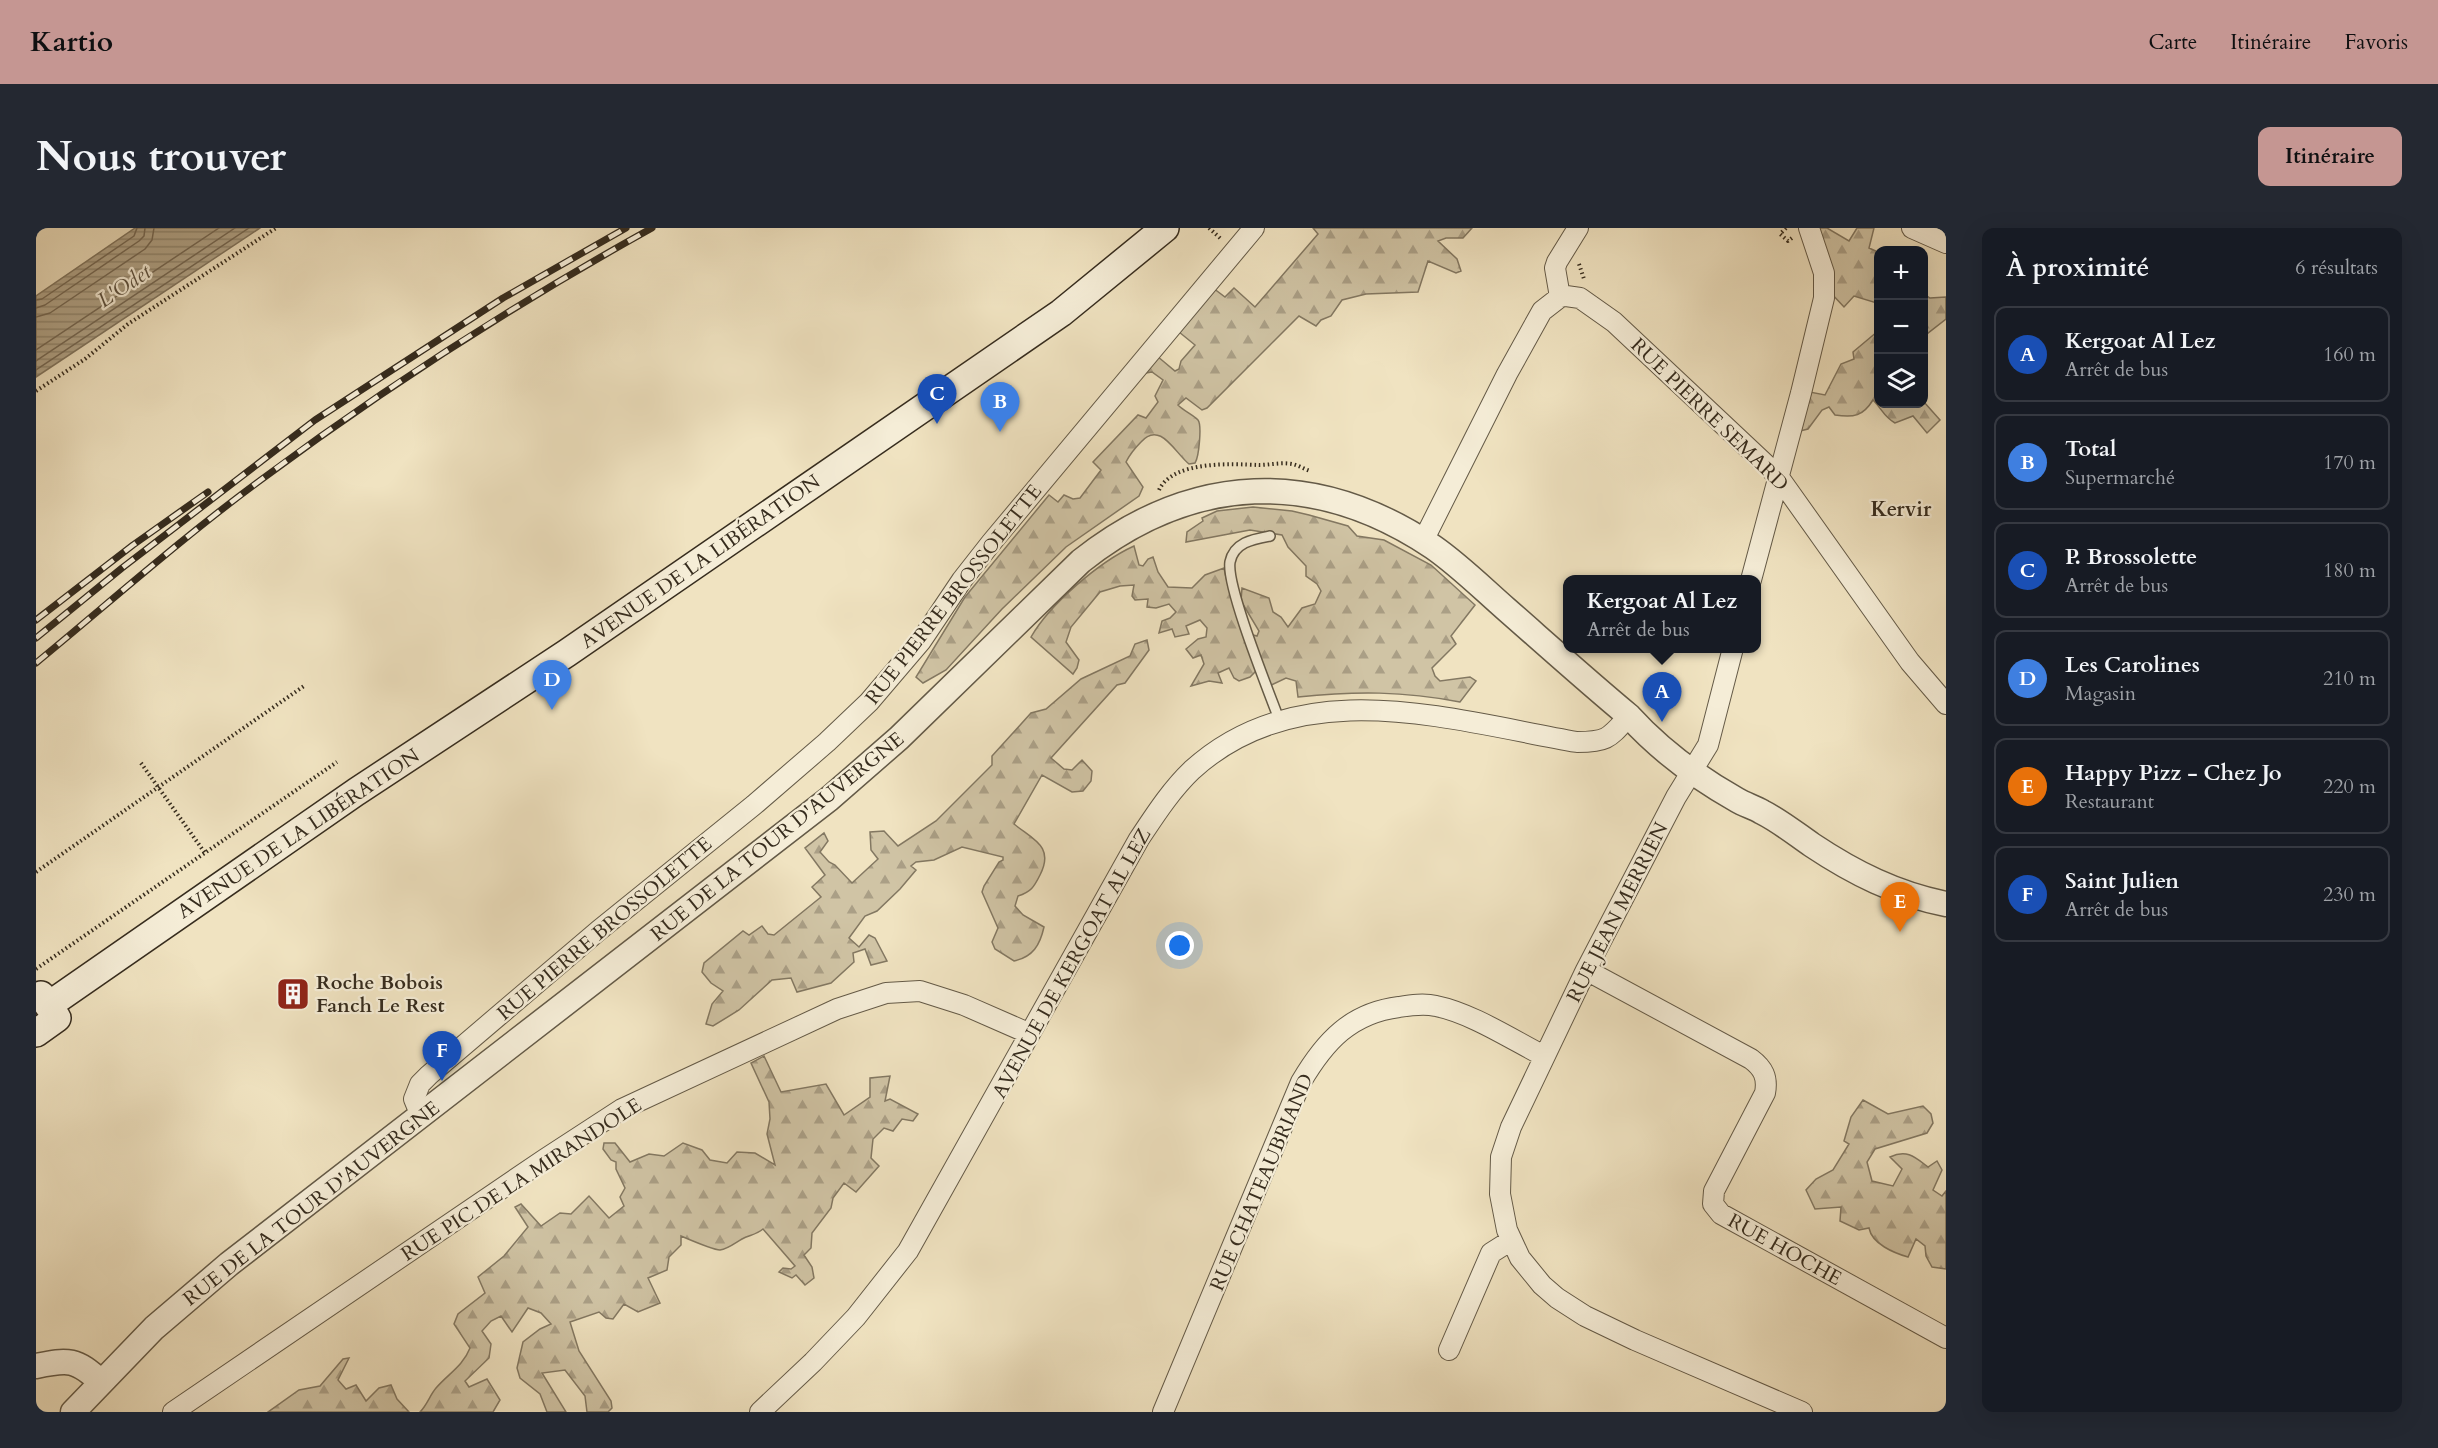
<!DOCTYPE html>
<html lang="fr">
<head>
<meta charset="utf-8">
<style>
	:root { --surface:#171b24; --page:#242831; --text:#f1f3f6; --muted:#9ea1a6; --line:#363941; --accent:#c59692 }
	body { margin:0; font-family:Cardo,serif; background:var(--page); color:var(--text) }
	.controls { position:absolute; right:18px; top:18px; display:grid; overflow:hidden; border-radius:12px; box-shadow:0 6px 24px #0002 }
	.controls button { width:54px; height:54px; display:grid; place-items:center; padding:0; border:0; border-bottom:2px solid var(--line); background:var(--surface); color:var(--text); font:30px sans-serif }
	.you { position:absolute; left:1144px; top:718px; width:21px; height:21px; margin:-15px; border:4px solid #fff; border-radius:50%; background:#1a73e8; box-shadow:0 0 0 9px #1a73e833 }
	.badge { display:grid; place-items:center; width:39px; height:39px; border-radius:50%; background:var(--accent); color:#fff; font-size:20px; font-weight:700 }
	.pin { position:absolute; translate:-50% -50px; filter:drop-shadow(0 2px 3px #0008) }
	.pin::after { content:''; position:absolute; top:32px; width:21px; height:18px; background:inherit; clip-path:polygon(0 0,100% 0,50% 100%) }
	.popup { position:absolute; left:1527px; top:347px; width:198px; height:78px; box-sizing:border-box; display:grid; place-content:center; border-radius:12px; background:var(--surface); filter:drop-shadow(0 2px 4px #0005); font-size:20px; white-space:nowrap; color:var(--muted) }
	.popup b { font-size:22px; color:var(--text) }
	.popup::after { content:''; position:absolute; left:50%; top:100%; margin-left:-12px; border:12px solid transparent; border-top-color:var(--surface) }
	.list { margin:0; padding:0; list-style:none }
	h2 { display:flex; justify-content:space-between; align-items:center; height:78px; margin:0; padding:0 24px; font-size:26px }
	h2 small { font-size:20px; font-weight:400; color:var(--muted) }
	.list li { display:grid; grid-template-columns:39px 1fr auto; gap:18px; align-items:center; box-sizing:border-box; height:96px; margin:0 12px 12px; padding:0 12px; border:2px solid var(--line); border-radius:12px }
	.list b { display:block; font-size:22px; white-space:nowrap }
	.list p { margin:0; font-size:20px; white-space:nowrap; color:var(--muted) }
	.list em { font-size:20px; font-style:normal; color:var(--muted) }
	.icon { flex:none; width:33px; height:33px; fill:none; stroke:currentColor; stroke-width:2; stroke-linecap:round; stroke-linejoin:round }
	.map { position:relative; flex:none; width:1910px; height:1184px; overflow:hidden; border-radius:12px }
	header { display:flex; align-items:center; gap:36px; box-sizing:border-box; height:84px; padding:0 30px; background:var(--accent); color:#111 }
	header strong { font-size:28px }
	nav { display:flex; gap:33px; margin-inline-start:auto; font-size:21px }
	.intro { display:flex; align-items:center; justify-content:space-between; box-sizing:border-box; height:144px; padding:0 36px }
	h1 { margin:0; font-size:42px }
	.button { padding:15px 27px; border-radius:12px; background:var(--accent); color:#111; font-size:21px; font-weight:700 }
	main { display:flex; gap:36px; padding:0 36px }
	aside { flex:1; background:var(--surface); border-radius:12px; box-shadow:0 6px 24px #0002 }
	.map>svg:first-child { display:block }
</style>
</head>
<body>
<header>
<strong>Kartio</strong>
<nav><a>Carte</a><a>Itinéraire</a><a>Favoris</a></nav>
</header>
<div class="intro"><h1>Nous trouver</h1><a class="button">Itinéraire</a></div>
<main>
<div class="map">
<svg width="1910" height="1184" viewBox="0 0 1910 1184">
	<defs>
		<pattern id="forest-firs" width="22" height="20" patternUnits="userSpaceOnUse" patternTransform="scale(1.5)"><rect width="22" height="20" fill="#d0c4a5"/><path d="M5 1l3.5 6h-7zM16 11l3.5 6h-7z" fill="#aa9f86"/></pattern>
		<pattern id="water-rules" width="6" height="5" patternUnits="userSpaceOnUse" patternTransform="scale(1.5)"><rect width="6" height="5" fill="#b1a58a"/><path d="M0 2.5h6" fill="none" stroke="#918770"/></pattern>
	</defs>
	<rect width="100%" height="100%" fill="#f0e3c1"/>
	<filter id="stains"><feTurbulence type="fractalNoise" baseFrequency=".00333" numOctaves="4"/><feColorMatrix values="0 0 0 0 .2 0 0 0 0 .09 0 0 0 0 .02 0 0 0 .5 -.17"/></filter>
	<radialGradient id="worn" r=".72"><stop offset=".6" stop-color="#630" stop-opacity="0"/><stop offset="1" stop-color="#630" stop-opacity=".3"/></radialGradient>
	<path fill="url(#forest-firs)" stroke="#837862" stroke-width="1.5" d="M 1277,0 L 1436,0 L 1427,10 L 1410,10 L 1402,13 L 1421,31 L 1425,43 L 1420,45 L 1392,33 L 1382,64 L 1330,66 L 1306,72 L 1295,88 L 1285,92 L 1280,98 L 1263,88 L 1171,180 L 1166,182 L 1150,170 L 1142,177 C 1148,183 1157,187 1162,192 C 1166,197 1163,229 1159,235 L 1153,236 C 1139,225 1124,192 1105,214 C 1099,220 1094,226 1090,234 L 1107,259 L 1103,268 L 1030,319 L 966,381 L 910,442 L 887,455 L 880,449 L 929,369 L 1013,267 L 1022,274 L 1028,267 L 1037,271 L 1044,270 L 1065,242 L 1057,234 L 1102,187 L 1110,190 L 1122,174 L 1119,168 L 1127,152 L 1116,144 L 1110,145 L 1121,128 L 1139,143 L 1143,141 L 1145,133 L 1159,117 L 1143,104 L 1177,60 L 1189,69 L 1198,60 L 1219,79 L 1282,6 Z
		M 1775,0 L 1791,0 L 1813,13 L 1821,0 L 1838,0 L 1833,20 L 1842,24 L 1842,78 L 1841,75 L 1818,68 L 1808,79 L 1794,64 Z
		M 1888,66 L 1894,70 L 1910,69 L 1910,91 L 1891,106 L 1888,133 Z
		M 1842,103 L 1842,176 L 1888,174 L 1904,192 L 1891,205 L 1877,188 L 1859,195 C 1848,189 1846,181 1837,172 C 1827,188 1818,190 1799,187 L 1793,179 L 1786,182 L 1772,201 L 1764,203 L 1774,164 L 1789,167 L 1805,136 L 1818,131 L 1817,124 Z
		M 1217,279 L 1256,283 L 1273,287 L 1312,298 L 1321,308 L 1348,312 L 1395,337 L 1439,377 L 1415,408 L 1420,416 L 1396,440 L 1399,448 L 1404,453 L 1434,449 L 1440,453 L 1424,474 C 1367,463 1320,463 1262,469 L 1260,453 L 1250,450 L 1229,460 L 1220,443 L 1214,449 L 1203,453 L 1198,450 L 1193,440 L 1182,445 L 1186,455 L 1173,453 L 1155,458 L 1168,436 L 1165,427 L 1157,430 L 1150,421 L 1162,411 L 1170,409 L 1171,400 L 1164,392 L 1150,398 L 1153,406 L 1139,409 L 1136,401 L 1123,405 L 1126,393 L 1134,390 L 1140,384 L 1133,376 L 1120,380 L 1111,379 L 1112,371 L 1099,372 L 1096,368 L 1098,357 L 1084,358 L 1064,364 L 1035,399 L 1030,414 L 1043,432 L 1041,440 L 1037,446 L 995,409 C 1014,376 1063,334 1098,318 L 1103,337 L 1107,338 L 1112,331 L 1117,329 L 1122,344 L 1132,359 L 1156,360 L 1169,347 L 1188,340 C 1192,362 1200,382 1206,404 L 1221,408 L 1223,403 L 1205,373 L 1206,360 L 1233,370 L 1237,384 L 1245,389 L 1252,399 L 1266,380 L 1279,376 L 1285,363 L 1281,356 L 1270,348 L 1270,338 L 1252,319 L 1246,307 L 1214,302 L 1150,314 L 1151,304 L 1167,293 L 1166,290 L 1181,283 Z
		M 1111,412 L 1113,422 L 1089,455 L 1081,457 L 1015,530 L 1028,541 L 1036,542 L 1046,532 L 1056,543 L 1055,553 L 1047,563 L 1036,564 L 1006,547 L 978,596 C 996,611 1019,618 1004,647 C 998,659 995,664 982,668 L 979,678 L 987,687 L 1008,699 C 1004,717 997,729 978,733 L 959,721 L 956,714 L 962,700 L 946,664 L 948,658 L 963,634 L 967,632 L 967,629 L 926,619 L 898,632 L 880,634 L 875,638 L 880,642 L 864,661 L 841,683 L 829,688 L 813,710 L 823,719 L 833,707 L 839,710 L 851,733 L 835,737 L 829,721 L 817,725 L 818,734 L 795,755 L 761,764 L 755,750 L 736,752 L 703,782 L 677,798 L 670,796 L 676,776 L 687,763 L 675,755 L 666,744 L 668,735 L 707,703 L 713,707 L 726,698 L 732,706 L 738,707 L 785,669 L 776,659 L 789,647 L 769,620 L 788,605 L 792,613 L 784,624 L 793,634 L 799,637 L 816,655 L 842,631 L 835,622 L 834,604 L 848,603 L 862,618 L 900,593 L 956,537 L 956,528 L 995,485 L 1010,481 L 1045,451 L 1094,428 L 1099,416 Z
		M 728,828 L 745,864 L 790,856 L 808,887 L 834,869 L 834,850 L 854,848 L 849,873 L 854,871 L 882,886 L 877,893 L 866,891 L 857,903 L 848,900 L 837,911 L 835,930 L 843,938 L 820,964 L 808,955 L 797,970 L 795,980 L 776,1005 L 775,1020 L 768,1027 L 776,1039 L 778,1050 L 769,1057 L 760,1047 L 756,1050 L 743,1044 L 747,1040 L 755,1041 L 759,1038 L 727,1001 C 720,1007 713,1007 706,1011 C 699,1015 692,1021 684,1022 C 678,1022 652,1011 645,1008 L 645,1017 L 633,1029 L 631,1042 L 612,1050 L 624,1075 L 602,1084 L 588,1076 L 577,1091 L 570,1090 L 563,1084 L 534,1094 L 543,1123 L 575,1173 L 576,1180 L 572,1184 L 551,1184 L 549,1168 L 529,1142 L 506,1145 L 530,1184 L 511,1184 L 504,1166 L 484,1150 L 481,1140 L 487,1114 L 504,1101 L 515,1096 L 505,1085 L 492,1080 L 476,1104 L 465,1088 L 455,1093 L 446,1103 L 455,1116 L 453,1130 L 429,1153 L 433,1159 L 451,1151 L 464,1172 L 457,1184 L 384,1184 C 391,1177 394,1167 400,1160 C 412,1146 427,1138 434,1120 L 418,1096 L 422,1086 L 449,1065 L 442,1049 L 468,1028 L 492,999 L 479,979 L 485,976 L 505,998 L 524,985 L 535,986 L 553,968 L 573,990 L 588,978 L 584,969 L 589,960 L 580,941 L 580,934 L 575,932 L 567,921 L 568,915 L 579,915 L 594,934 L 613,926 L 628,928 L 647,915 L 666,922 L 674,932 L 691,935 L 701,924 L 719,925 L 739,937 L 731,906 L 734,891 L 733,874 L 715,835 Z
		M 1827,872 L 1852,886 L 1887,878 L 1895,886 L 1897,895 L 1891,905 L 1839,921 L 1831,934 L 1836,953 L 1857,958 L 1866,941 L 1854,929 C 1871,921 1879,929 1892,939 L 1901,933 L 1906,942 L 1897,962 L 1906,968 L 1910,963 L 1910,1041 L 1896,1039 L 1890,1028 L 1889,1018 L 1880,1011 L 1872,1029 C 1858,1025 1836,1016 1833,1000 L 1823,1002 L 1804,993 L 1805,979 L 1779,981 L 1770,962 L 1780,951 L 1797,942 L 1813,916 L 1808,913 L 1815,889 Z
		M 313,1130 L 302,1152 L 310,1161 L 320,1157 L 330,1173 L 343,1160 L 355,1157 L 361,1171 L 373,1184 L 232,1184 L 263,1162 L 284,1158 L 307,1131 Z"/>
	<path fill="url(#water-rules)" stroke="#80755f" stroke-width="1.5" d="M 99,0 L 224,0 L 0,149 L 0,68 Z"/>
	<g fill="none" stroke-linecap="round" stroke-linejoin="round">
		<path stroke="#746854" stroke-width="1.5" d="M 0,72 L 6,71 L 98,8 L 101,0
			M 0,80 L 9,77 L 103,13 L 108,8 L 109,0
			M 0,89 L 14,85 L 109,21 L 116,12 L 118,0
			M 0,122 L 183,0
			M 0,133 L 199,0
			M 0,142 L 213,0"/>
		<g stroke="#645a47" stroke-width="12">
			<path id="service" d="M 1234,308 C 1218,311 1198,314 1194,334 C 1190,358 1233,464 1244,494"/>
		</g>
		<g stroke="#645a47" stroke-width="22">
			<path id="minor" d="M 1876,0 L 1910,15
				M 1524,69 L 1519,40 L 1521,34 L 1542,0
				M 1387,313 L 1471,146 L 1506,83 L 1524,69 L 1530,68 L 1544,70 L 1578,94 L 1742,248 L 1874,434 L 1910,476
				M 1715,352 L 1765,165 L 1788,70 L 1788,45 L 1773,0
				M 1697,420 L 1672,517 L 1640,569 L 1550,742 L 1475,899 L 1465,929 L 1464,966 L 1471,1002 L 1484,1030 L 1506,1057 L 1521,1070 L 1549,1088 L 1599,1112 L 1766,1184
				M 1550,742 L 1715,831 C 1727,840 1732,849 1729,865 L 1678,963 L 1677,976 L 1685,986 L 1910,1110
				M 385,888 L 378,871 L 384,856 L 393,847 L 562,703 L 718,577 L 791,514 L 833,474 L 885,413 L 926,352 L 955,315 L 1218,0
				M 1413,1122 L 1455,1025 L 1474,1013
				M 137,1184 L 509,931 L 586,881 L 801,781 L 850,765 L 884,763 L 928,777 L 992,805
				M 724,1184 L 777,1134 L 820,1089 L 872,1023 L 1103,611 C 1119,587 1135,562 1156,542 C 1265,443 1414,492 1541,514 C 1572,514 1573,510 1593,488
				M 1127,1184 L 1265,854 C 1289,813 1315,785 1363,779 C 1375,777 1388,775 1400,778 C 1435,785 1475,811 1508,828"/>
		</g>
		<g stroke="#645a47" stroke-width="27">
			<path id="tertiary" d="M 0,1138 C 33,1131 40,1131 65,1154
				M 37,1184 L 118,1100 L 193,1036 L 793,571 L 863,510 L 1045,333 C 1156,245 1279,240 1397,319 C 1423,337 1446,360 1470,381 C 1511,417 1551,453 1593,488 C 1623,521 1662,550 1701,572 C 1709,577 1718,579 1726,584 C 1744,593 1760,606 1776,617 C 1818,645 1860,666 1910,676"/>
		</g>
		<g stroke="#362c1e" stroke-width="30">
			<path id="secondary" d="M 13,777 L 320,564 L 531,425 L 1025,85 L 1129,0
				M 0,805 L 21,790 L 5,767"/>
		</g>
		<path stroke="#362c1e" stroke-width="4" stroke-dasharray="1.5 3" stroke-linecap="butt" d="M 1173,0 L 1185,11
			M 1750,0 L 1744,6 L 1752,13 L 1756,10
			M 1543,36 L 1548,51
			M 0,163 L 49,131 L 92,96 L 240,0
			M 1123,262 C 1137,232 1196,236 1223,237 C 1234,237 1245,234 1256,236 C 1262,237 1268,241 1274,243
			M 105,535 L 169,625
			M 0,644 L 268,458
			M 0,741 L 301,534"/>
		<use href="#service" stroke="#f5edd7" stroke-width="9"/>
		<use href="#minor" stroke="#f5edd7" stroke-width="20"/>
		<use href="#tertiary" stroke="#f5edd7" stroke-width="24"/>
		<use href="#secondary" stroke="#f5edd7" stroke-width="27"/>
		<g stroke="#362c1e" stroke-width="7">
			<path id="rail" d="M 0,392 L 97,317 L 172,264
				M 0,410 L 86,340 L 279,192 L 467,70 L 590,0
				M 0,435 C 74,374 146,310 222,254 C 348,160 479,76 616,0"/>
		</g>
		<use href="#rail" stroke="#f5edd7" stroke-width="4.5" stroke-dasharray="14" stroke-linecap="butt"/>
	</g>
	<defs>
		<g id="building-square" transform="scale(1.725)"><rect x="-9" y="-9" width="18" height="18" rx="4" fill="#8f2418" stroke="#f5edd7"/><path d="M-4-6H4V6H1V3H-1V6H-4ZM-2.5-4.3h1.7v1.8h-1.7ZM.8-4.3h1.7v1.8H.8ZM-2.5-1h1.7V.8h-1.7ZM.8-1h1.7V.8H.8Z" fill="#fff"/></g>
	</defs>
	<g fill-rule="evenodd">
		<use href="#building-square" x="257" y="766"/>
	</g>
	<g text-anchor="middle" stroke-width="4.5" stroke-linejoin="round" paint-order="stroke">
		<g font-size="20" fill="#362c1e" stroke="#f5edd7">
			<text transform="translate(1674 186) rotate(44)" y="7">RUE PIERRE SEMARD</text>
			<text transform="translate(664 333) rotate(-35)" y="7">AVENUE DE LA LIBÉRATION</text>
			<text transform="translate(917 366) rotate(-52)" y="7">RUE PIERRE BROSSOLETTE</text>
			<text transform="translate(262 605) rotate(-34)" y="7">AVENUE DE LA LIBÉRATION</text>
			<text transform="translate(741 608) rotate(-39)" y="7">RUE DE LA TOUR D'AUVERGNE</text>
			<text transform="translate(1581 684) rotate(-63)" y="7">RUE JEAN MERRIEN</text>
			<text transform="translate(568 700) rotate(-40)" y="7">RUE PIERRE BROSSOLETTE</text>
			<text transform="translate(1035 735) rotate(-61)" y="7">AVENUE DE KERGOAT AL LEZ</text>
			<text transform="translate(485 951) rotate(-33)" y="7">RUE PIC DE LA MIRANDOLE</text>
			<text transform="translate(1225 954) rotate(-67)" y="7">RUE CHATEAUBRIAND</text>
			<text transform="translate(275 975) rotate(-38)" y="7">RUE DE LA TOUR D'AUVERGNE</text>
			<text transform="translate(1749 1021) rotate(29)" y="7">RUE HOCHE</text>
		</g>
		<g font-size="20" font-weight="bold" fill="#362c1e" stroke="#f5edd7" text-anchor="start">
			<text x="280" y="761">Roche Bobois<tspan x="280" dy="23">Fanch Le Rest</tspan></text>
		</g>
		<g font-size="21" font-style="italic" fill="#5b503e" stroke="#f5edd7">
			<text transform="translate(88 58) rotate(-34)" y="7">L'Odet</text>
		</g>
		<g font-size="21" font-weight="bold" fill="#362c1e" stroke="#f5edd7">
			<text x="1865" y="288">Kervir</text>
		</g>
	</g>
	<rect width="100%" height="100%" filter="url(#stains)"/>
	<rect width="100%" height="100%" fill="url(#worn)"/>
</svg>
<div class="controls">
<button>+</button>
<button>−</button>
<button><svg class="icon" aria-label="layers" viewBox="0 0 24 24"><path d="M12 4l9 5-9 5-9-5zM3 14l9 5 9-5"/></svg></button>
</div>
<div class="you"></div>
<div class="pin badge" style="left:1626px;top:494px;background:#1a4fb4">A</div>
<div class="popup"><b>Kergoat Al Lez</b>Arrêt de bus</div>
<div class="pin badge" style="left:964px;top:204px;background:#3f7fe0">B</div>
<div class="pin badge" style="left:901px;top:196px;background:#1a4fb4">C</div>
<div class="pin badge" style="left:516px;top:482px;background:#3f7fe0">D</div>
<div class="pin badge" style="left:1864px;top:704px;background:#e8710a">E</div>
<div class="pin badge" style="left:406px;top:853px;background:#1a4fb4">F</div>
</div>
<aside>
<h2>À proximité<small>6 résultats</small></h2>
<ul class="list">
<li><span class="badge" style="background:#1a4fb4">A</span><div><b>Kergoat Al Lez</b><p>Arrêt de bus</p></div><em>160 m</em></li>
<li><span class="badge" style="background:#3f7fe0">B</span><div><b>Total</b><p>Supermarché</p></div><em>170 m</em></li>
<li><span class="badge" style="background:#1a4fb4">C</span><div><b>P. Brossolette</b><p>Arrêt de bus</p></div><em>180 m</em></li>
<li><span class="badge" style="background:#3f7fe0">D</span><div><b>Les Carolines</b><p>Magasin</p></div><em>210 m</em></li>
<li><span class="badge" style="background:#e8710a">E</span><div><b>Happy Pizz - Chez Jo</b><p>Restaurant</p></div><em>220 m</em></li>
<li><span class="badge" style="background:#1a4fb4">F</span><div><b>Saint Julien</b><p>Arrêt de bus</p></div><em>230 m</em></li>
</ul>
</aside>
</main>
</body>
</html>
